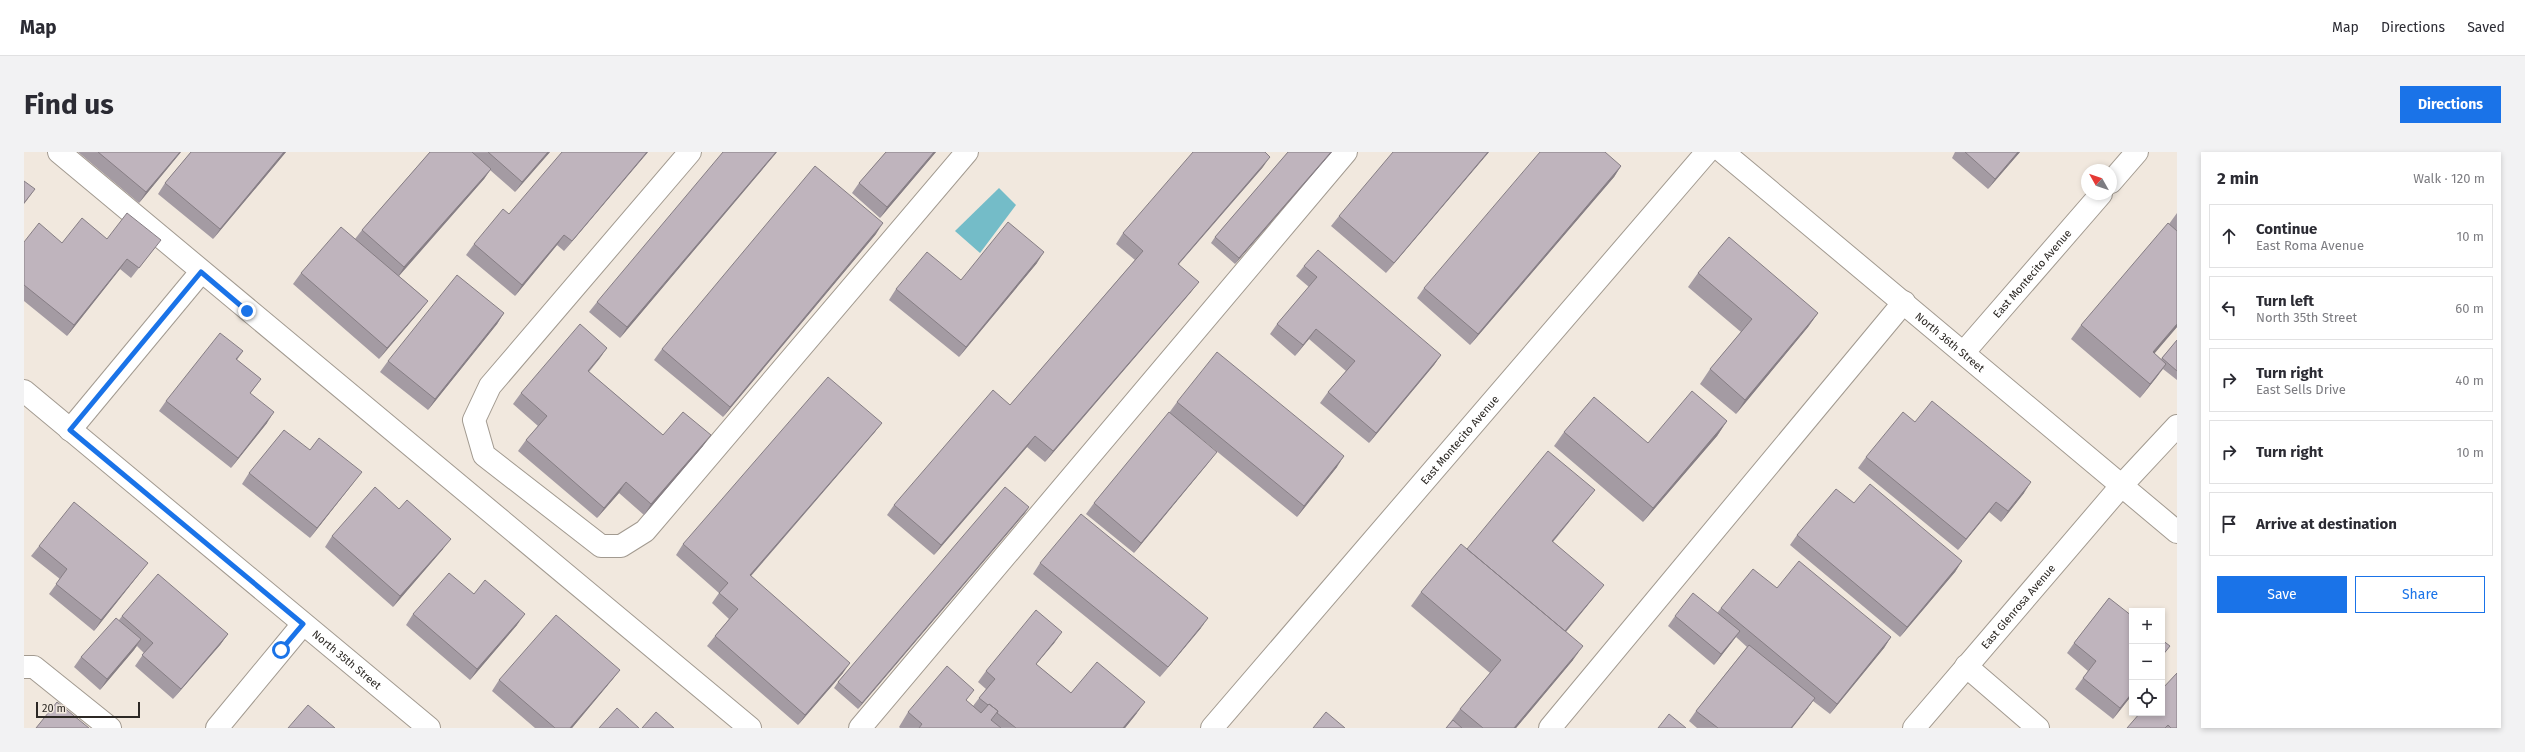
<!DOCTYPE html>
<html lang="en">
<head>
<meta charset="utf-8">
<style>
	:root { --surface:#fff; --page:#f2f2f3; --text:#2b2b33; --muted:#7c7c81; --line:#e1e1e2; --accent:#1a73e8 }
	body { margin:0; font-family:"Fira Sans",sans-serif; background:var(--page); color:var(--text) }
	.controls { position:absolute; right:12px; bottom:12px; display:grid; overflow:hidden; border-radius:0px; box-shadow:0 2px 6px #0003 }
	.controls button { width:36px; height:36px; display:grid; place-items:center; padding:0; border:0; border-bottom:1px solid var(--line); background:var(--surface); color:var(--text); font:20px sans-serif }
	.compass { position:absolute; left:2057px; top:12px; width:36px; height:36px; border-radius:50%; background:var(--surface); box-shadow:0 2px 6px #0003; rotate:310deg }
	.scale { position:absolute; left:12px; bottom:10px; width:104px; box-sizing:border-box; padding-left:4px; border:2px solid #2c2824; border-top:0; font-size:11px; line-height:14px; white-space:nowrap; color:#2c2824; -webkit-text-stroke:3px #f1e8de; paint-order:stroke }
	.stop { position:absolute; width:12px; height:12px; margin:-9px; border:3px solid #1a73e8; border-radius:50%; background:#fff }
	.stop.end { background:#1a73e8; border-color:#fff; box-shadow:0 1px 4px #0008 }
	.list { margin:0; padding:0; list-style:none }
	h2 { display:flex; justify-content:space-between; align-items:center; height:52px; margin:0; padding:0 16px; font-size:17px }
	h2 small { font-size:13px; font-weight:400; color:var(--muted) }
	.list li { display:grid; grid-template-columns:26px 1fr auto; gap:12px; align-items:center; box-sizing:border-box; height:64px; margin:0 8px 8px; padding:0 8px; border:1px solid var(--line); border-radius:0px }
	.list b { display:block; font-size:15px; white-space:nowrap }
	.list p { margin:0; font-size:13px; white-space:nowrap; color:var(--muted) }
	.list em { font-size:13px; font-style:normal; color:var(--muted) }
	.actions { display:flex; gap:8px; padding:12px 16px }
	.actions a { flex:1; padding:9px 0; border:1px solid var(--accent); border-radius:0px; text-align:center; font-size:14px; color:var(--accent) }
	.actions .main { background:var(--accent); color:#fff }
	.icon { flex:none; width:22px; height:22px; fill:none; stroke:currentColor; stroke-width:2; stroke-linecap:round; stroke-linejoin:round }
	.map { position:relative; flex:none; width:2153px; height:576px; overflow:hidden; border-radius:0px }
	header { display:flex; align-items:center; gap:24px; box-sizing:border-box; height:56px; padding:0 20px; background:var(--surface); border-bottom:1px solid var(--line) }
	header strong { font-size:19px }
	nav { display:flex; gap:22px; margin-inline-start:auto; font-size:14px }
	.intro { display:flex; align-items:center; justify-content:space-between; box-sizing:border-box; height:96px; padding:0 24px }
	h1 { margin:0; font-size:28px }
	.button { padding:10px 18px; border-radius:0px; background:var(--accent); color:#fff; font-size:14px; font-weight:700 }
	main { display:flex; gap:24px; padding:0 24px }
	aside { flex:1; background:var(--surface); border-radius:0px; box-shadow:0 2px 6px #0003 }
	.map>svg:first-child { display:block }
</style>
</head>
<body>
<header>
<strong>Map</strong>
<nav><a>Map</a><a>Directions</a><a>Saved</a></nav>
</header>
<div class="intro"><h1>Find us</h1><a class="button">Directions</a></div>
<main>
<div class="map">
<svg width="2153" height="576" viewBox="0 0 2153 576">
	<rect width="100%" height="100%" fill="#f1e8de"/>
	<path fill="#74bcc8" d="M 975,36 L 992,53 L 956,101 L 931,79 Z"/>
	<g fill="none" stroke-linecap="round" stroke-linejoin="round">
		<g stroke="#a29a90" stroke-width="24">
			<g id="minor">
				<path d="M 35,0 L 726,576"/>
				<path d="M 666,0 L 466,234 L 450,268 L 460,303 L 577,394 L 597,394 L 621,379 L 943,0"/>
				<path d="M 2087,30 L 2113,0"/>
				<path id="s1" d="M 1940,200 L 2077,42"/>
				<path id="s2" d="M 0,239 L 405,576"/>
				<path d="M 46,278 L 177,120"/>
				<path d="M 1942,514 L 2014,576"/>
				<path d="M 0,515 L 10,515 L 86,576"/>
				<path d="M 193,576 L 279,472"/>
				<path d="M 836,576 L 1322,0"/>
				<path id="s3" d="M 1188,576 L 1683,0"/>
				<path d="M 1526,576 L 1880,150"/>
				<path id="s4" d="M 1890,576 L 2098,333 L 2153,274"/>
			</g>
		</g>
		<g stroke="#a29a90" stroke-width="24">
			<g id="major">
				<path id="s5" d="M 1699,0 L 2153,380"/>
			</g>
		</g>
		<use href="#minor" stroke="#fff" stroke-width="22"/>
		<use href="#major" stroke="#fff" stroke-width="22"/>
	</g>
	<path fill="#a49ba3" d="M 54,0 L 157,0 L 115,51 Z
		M 167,0 L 262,0 L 189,87 L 134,42 L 141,31 Z
		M 406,0 L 526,0 L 491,40 L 466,18 L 460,27 L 375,124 L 404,149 L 396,159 L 355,207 L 269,132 L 277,121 L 331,87 L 338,78 Z
		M 624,0 L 540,99 L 533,93 L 491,144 L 442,103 L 450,92 L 485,62 Z
		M 753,0 L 596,186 L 565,160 L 573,150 Z
		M 862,0 L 912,0 L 856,66 L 828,41 L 835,31 Z
		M 1264,0 L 1308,0 L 1211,112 L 1187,91 L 1191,85 Z
		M 1465,0 L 1362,121 L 1307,74 L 1315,64 Z
		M 1931,0 L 1996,0 L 1964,37 L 1928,6 Z
		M 1597,14 L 1590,25 L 1446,193 L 1393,146 L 1400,136 Z
		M 1239,15 L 1155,112 L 1167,140 L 1021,310 L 1003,295 L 910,403 L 863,363 L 870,353 L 986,253 L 1111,108 L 1092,92 L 1099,81 Z
		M 2153,61 L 2153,175 L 2130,201 L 2137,207 L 2153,188 L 2153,228 L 2139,217 L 2132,226 L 2116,246 L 2047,187 L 2057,173 L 2145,72 Z
		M 852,82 L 699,265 L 630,208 L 638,197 Z
		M 83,87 L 129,98 L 107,126 L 96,117 L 43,184 L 0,149 L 0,90 L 38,91 Z
		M 1013,111 L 935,205 L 865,148 L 872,137 L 937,128 Z
		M 1280,114 L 1417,203 L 1410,213 L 1345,291 L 1296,251 L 1304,240 L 1322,219 L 1285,187 L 1271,204 L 1246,182 L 1253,172 L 1285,135 L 1272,124 Z
		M 1674,121 L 1794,161 L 1784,175 L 1712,262 L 1676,232 L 1686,217 L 1717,180 L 1664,135 Z
		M 480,161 L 473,172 L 404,258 L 356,220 L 364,209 Z
		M 219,199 L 213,208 L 237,227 L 226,242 L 243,271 L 207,316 L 135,259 L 142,249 Z
		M 576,206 L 565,220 L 639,283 L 679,294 L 620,363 L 595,341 L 573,366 L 494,299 L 502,288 L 514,274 L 489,252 L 497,241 Z
		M 1153,250 L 1313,315 L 1273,365 L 1174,284 L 1185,310 L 1110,401 L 1062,362 L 1070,351 L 1145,261 Z
		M 1703,269 L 1693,284 L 1619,370 L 1530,294 L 1540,280 L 1624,291 Z
		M 1891,270 L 2000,341 L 1977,370 L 1965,360 L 1934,398 L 1834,316 L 1842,305 Z
		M 858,271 L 850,281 L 727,424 L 819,521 L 774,573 L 683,494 L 691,484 L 705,467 L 688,451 L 695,441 L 652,403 L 659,392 Z
		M 286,298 L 330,330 L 286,386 L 218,332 L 225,321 Z
		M 1571,338 L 1563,348 L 1529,390 L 1572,443 L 1542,480 L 1549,508 L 1492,576 L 1422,576 L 1436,557 L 1466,521 L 1387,454 L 1397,440 L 1443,397 Z
		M 1005,355 L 1001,361 L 834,557 L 810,536 L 814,530 Z
		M 1773,383 L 1938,409 L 1931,420 L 1876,485 L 1766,393 Z
		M 308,384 L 419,397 L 369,455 L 301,395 Z
		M 15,394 L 116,421 L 70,479 L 25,442 L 36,427 L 7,404 Z
		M 1016,411 L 1177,476 L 1136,525 L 1009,422 Z
		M 1753,436 L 1867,485 L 1860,496 L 1806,562 L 1789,549 L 1768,576 L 1673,576 L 1665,569 L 1672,559 L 1723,495 L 1712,485 L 1690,513 L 1644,474 L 1651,464 L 1693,461 L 1697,456 Z
		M 450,442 L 493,473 L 446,528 L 382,473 L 389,462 Z
		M 2085,446 L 2108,543 L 2089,567 L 2051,537 L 2064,519 L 2043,501 L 2050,491 Z
		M 98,464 L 204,482 L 196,493 L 149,547 L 111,514 L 120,501 L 113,494 L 76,538 L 50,515 L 57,505 L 95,468 Z
		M 1031,490 L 1012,512 L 1047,541 L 1113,561 L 1101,576 L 876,576 L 875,575 L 884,560 L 943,549 L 949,554 L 962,537 L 954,530 L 962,519 Z
		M 596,518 L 588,528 L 548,576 L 511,576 L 468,539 L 475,528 Z
		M 2153,521 L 2153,576 L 2103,576 Z"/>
	<path fill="#867e84" d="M 156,0 L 157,0 L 115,51 L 122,40 Z
		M 260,0 L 262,0 L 189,87 L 196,77 Z
		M 524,0 L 526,0 L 491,40 L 498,30 Z
		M 623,0 L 624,0 L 540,99 L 548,89 Z
		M 752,0 L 753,0 L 596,186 L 603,175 Z
		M 910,0 L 912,0 L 856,66 L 863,55 Z
		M 1307,0 L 1308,0 L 1211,112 L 1215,106 Z
		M 1464,0 L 1465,0 L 1362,121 L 1370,111 Z
		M 1994,0 L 1996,0 L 1964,37 L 1971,27 Z
		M 1246,5 L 1239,15 L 1146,122 L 1154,112 Z
		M 1597,14 L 1590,25 L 1446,193 L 1454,182 Z
		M 467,17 L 460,27 L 373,126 L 380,115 Z
		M 11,37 L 3,48 L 0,52 L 0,51 Z
		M 859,71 L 852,82 L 699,265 L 706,255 Z
		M 540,83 L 533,93 L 491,144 L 498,133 Z
		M 1020,100 L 1013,111 L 935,205 L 942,195 Z
		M 103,107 L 96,117 L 43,184 L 50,173 Z
		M 1175,130 L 1167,140 L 1021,310 L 1029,299 Z
		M 404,149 L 396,159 L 355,207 L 363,196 Z
		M 480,161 L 473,172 L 404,258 L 411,247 Z
		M 1794,161 L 1784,175 L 1712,262 L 1721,248 Z
		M 2153,172 L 2153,175 L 2119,215 L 2129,200 Z
		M 1292,177 L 1285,187 L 1271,204 L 1279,193 Z
		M 583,196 L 576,206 L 556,229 L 564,219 Z
		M 1417,203 L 1410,213 L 1345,291 L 1352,281 Z
		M 2142,212 L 2132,226 L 2116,246 L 2126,232 Z
		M 250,260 L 243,271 L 207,316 L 214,306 Z
		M 1703,269 L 1693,284 L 1619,370 L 1629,356 Z
		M 858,271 L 850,281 L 718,434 L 726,423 Z
		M 687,283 L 679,294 L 620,363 L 627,352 Z
		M 1011,284 L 1003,295 L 910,403 L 917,393 Z
		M 1193,300 L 1185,310 L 1110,401 L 1117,391 Z
		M 1320,304 L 1313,315 L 1273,365 L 1280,354 Z
		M 338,320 L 330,330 L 286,386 L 293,376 Z
		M 602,330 L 595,341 L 573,366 L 580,356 Z
		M 2007,330 L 2000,341 L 1977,370 L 1984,359 Z
		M 1571,338 L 1563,348 L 1520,400 L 1528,389 Z
		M 1972,350 L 1965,360 L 1934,398 L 1942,387 Z
		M 1005,355 L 1001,361 L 834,557 L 838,551 Z
		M 427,387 L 419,397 L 369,455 L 376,444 Z
		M 1938,409 L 1931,420 L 1876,485 L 1883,475 Z
		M 124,411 L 116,421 L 70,479 L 77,468 Z
		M 1580,433 L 1572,443 L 1533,490 L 1541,479 Z
		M 501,462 L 493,473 L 446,528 L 453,517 Z
		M 1184,466 L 1177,476 L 1136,525 L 1144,515 Z
		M 1716,479 L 1708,490 L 1690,513 L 1697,502 Z
		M 1038,480 L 1031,490 L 1004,522 L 1012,512 Z
		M 204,482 L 196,493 L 149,547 L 157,537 Z
		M 1867,485 L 1860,496 L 1806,562 L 1813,552 Z
		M 117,487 L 110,498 L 76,538 L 83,527 Z
		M 1559,494 L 1549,508 L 1492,576 L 1490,576 Z
		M 826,511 L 819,521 L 774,573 L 781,563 Z
		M 596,518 L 588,528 L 548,576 L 546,576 Z
		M 2108,541 L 2108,543 L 2089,567 L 2096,556 Z
		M 1791,546 L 1784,556 L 1768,576 L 1767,576 Z
		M 1121,550 L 1113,561 L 1101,576 L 1099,576 Z"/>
	<path fill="#bfb4bd" stroke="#867e84" d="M 74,0 L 156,0 L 122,40 Z
		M 167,0 L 260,0 L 196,77 L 141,31 Z
		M 406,0 L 448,0 L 467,17 L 380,115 L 338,78 Z
		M 464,0 L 524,0 L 498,30 Z
		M 538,0 L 623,0 L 548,89 L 540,83 L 498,133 L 450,92 L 479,57 L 485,62 Z
		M 699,0 L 752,0 L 603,175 L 573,150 Z
		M 862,0 L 910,0 L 863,55 L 835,31 Z
		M 1169,0 L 1241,0 L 1246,5 L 1154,112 L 1175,130 L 1029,299 L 1011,284 L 917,393 L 870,353 L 969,238 L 986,253 L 1119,99 L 1099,81 Z
		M 1264,0 L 1307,0 L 1215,106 L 1191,85 Z
		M 1369,0 L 1464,0 L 1370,111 L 1315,64 Z
		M 1516,0 L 1581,0 L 1597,14 L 1454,182 L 1400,136 Z
		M 1941,0 L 1994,0 L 1971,27 Z
		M 791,14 L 859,71 L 706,255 L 638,197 Z
		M 0,29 L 11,37 L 0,51 Z
		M 103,61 L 137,88 L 115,116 L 103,107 L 50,173 L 0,133 L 0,90 L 15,71 L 38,91 L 58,66 L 83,87 Z
		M 984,70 L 1020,100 L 942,195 L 872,137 L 903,100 L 937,128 Z
		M 2144,71 L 2153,79 L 2153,172 L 2129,200 L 2142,212 L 2126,232 L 2057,173 Z
		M 317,75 L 404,149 L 363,196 L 277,121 Z
		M 1705,85 L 1794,161 L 1721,248 L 1686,217 L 1728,167 L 1674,121 Z
		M 1294,98 L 1417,203 L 1352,281 L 1304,240 L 1331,209 L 1292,177 L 1279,193 L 1253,172 L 1293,125 L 1280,114 Z
		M 433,123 L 480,161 L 411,247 L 364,209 Z
		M 556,172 L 583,196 L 564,219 L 639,283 L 659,260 L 687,283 L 627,352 L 602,330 L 580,356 L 502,288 L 523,264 L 497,241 Z
		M 196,181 L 219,199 L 212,207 L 237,227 L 226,241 L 250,260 L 214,306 L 142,249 Z
		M 2153,188 L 2153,219 L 2138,206 Z
		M 1193,200 L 1320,304 L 1280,354 L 1153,250 Z
		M 804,225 L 858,271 L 726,423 L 826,511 L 781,563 L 691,484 L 714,457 L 695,441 L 704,431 L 659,392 Z
		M 1668,239 L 1703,269 L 1629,356 L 1540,280 L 1570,245 L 1624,291 Z
		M 1908,249 L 2007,330 L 1984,359 L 1972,350 L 1942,387 L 1842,305 L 1879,260 L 1891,270 Z
		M 1145,260 L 1193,300 L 1117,391 L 1070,351 Z
		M 260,278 L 286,298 L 295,286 L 338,320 L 293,376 L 225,321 Z
		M 1524,299 L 1571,338 L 1528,389 L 1580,433 L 1541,479 L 1443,397 Z
		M 1846,332 L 1938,409 L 1883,475 L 1773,383 L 1812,337 L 1830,351 Z
		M 351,335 L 375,357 L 383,348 L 427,387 L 376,444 L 308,384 Z
		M 981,335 L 1005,355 L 838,551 L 814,530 Z
		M 50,350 L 124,411 L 77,468 L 32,432 L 43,417 L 15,394 Z
		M 1057,362 L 1184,466 L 1144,515 L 1016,411 Z
		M 1437,392 L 1559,494 L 1490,576 L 1459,576 L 1436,557 L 1477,508 L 1397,440 Z
		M 1775,409 L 1867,485 L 1813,552 L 1697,456 L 1729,417 L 1753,436 Z
		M 425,421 L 450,442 L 461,428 L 501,462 L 453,517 L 389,462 Z
		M 134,422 L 204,482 L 157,537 L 118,503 L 129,491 L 98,464 Z
		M 1669,441 L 1716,479 L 1697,502 L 1651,464 Z
		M 2085,446 L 2108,464 L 2108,541 L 2096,556 L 2059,526 L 2072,509 L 2050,491 Z
		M 1012,458 L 1038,480 L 1012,512 L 1047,541 L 1073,510 L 1121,550 L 1099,576 L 992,576 L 973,561 L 974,559 L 965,552 L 964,553 L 955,546 L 971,527 L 962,519 Z
		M 532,463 L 596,518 L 546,576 L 531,576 L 475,528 Z
		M 92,466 L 117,487 L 83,527 L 57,505 Z
		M 2138,488 L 2146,494 L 2138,504 Z
		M 1725,493 L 1791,546 L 1767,576 L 1694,576 L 1672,559 Z
		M 923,514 L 950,538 L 942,548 L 957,561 L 965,552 L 974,559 L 967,568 L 977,576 L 895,576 L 898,572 L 884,560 Z
		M 2153,521 L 2153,576 L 2147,576 L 2144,573 L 2141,576 L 2103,576 L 2116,561 L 2138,561 L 2138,537 Z
		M 33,550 L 65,576 L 12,576 Z
		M 284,553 L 311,576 L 264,576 Z
		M 593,556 L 615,576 L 575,576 Z
		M 632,560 L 650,576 L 618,576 Z
		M 1302,560 L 1321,576 L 1289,576 Z
		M 1645,562 L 1662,576 L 1634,576 Z
		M 1429,568 L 1438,576 L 1422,576 Z"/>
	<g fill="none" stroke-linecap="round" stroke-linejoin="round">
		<path stroke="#1a73e8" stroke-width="5" d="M 223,159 L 177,120 L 46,278 L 279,472 L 257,498"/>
	</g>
	<g text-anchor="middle" stroke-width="3.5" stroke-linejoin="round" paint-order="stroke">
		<g font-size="11" fill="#2c2824" stroke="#f1e8de">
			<text dy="4" stroke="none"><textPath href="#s1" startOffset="104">East Montecito Avenue</textPath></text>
			<text dy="4" stroke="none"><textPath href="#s5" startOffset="296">North 36th Street</textPath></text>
			<text dy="4" stroke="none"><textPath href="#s3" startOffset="380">East Montecito Avenue</textPath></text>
			<text dy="4" stroke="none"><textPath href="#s4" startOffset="160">East Glenrosa Avenue</textPath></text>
			<text dy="4" stroke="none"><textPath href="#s2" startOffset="420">North 35th Street</textPath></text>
		</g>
	</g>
</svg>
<div class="controls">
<button>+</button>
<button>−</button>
<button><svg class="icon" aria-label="locate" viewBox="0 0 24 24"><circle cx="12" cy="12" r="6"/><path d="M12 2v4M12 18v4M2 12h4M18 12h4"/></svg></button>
</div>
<svg class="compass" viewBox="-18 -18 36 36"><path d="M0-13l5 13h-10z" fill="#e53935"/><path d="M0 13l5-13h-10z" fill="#7c7c81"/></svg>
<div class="scale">20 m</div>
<div class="stop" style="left:257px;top:498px"></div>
<div class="stop end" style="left:223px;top:159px"></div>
</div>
<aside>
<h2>2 min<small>Walk · 120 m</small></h2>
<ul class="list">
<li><svg class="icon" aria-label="ahead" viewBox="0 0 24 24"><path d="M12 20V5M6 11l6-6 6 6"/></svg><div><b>Continue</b><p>East Roma Avenue</p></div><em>10 m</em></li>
<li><svg class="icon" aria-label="left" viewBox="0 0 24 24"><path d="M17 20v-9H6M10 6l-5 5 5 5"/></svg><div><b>Turn left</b><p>North 35th Street</p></div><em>60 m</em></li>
<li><svg class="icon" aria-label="right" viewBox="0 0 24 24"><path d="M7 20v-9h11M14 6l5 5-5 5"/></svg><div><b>Turn right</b><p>East Sells Drive</p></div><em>40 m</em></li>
<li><svg class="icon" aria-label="right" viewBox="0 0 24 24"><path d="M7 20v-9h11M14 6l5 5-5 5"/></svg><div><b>Turn right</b></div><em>10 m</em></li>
<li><svg class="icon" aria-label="arrive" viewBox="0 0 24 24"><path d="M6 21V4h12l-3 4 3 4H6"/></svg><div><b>Arrive at destination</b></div></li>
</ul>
<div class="actions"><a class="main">Save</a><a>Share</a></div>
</aside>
</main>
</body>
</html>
